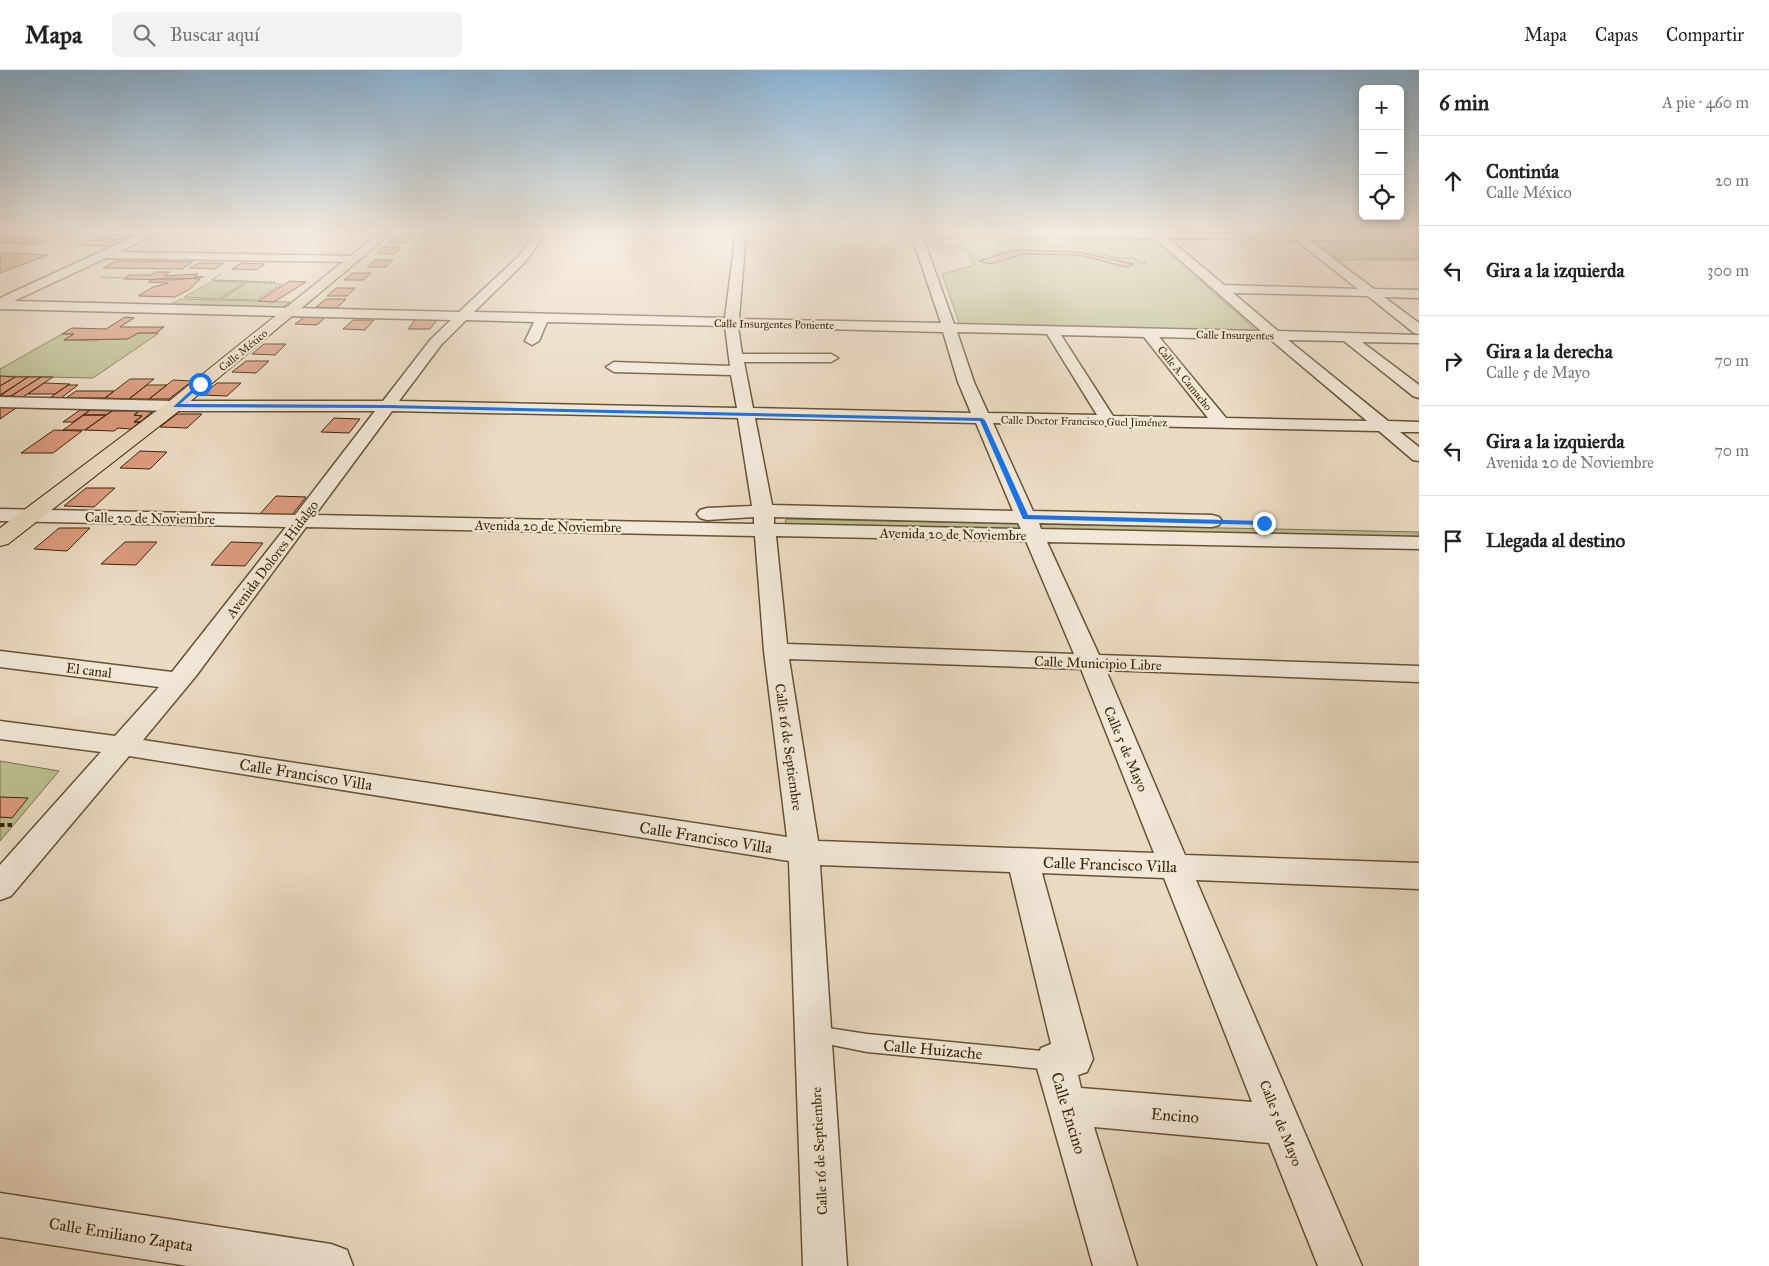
<!DOCTYPE html>
<html lang="es">
<head>
<meta charset="utf-8">
<style>
	:root { --surface:#fff; --page:#f2f2f2; --text:#202124; --muted:#757577; --line:#e0e0e0 }
	body { margin:0; font-family:"IM FELL Great Primer",serif; background:var(--page); color:var(--text) }
	.controls { position:absolute; right:15px; top:15px; display:grid; overflow:hidden; border-radius:8px; box-shadow:0 2px 8px #0003 }
	.controls button { width:45px; height:45px; display:grid; place-items:center; padding:0; border:0; border-bottom:1px solid var(--line); background:var(--surface); color:var(--text); font:25px sans-serif }
	.stop { position:absolute; width:15px; height:15px; margin:-11px; border:4px solid #1a73e8; border-radius:50%; background:#fff }
	.stop.end { background:#1a73e8; border-color:#fff; box-shadow:0 1px 5px #0008 }
	.list { margin:0; padding:0; list-style:none }
	h2 { display:flex; justify-content:space-between; align-items:center; height:65px; margin:0; padding:0 20px; font-size:21px }
	h2 small { font-size:16px; font-weight:400; color:var(--muted) }
	.list li { display:grid; grid-template-columns:32px 1fr auto; gap:15px; align-items:center; box-sizing:border-box; height:90px; padding:0 20px; border-top:1px solid var(--line) }
	.list b { display:block; font-size:19px; white-space:nowrap }
	.list p { margin:0; font-size:16px; white-space:nowrap; color:var(--muted) }
	.list em { font-size:16px; font-style:normal; color:var(--muted) }
	.icon { flex:none; width:28px; height:28px; fill:none; stroke:currentColor; stroke-width:2; stroke-linecap:round; stroke-linejoin:round }
	.map { position:relative; flex:none; width:1419px; height:1196px; overflow:hidden }
	header { display:flex; align-items:center; gap:30px; box-sizing:border-box; height:70px; padding:0 25px; background:var(--surface); border-bottom:1px solid var(--line) }
	header strong { font-size:24px }
	nav { display:flex; gap:28px; margin-inline-start:auto; font-size:18px }
	.search { width:350px; height:45px; background:var(--page); display:flex; align-items:center; gap:12px; box-sizing:border-box; padding:0 18px; border-radius:8px; color:var(--muted); font-size:19px }
	main { display:flex }
	aside { flex:1; background:var(--surface) }
	.map>svg:first-child { display:block }
</style>
</head>
<body>
<header>
<strong>Mapa</strong>
<div class="search"><svg class="icon" aria-label="search" viewBox="0 0 24 24"><circle cx="10" cy="10" r="6"/><path d="M15 15l6 6"/></svg>Buscar aquí</div>
<nav><a>Mapa</a><a>Capas</a><a>Compartir</a></nav>
</header>
<main>
<div class="map">
<svg width="1419" height="1196" viewBox="0 0 1419 1196">
	<rect width="100%" height="100%" fill="#eadbc3"/>
	<filter id="stains"><feTurbulence type="fractalNoise" baseFrequency=".004" numOctaves="4"/><feColorMatrix values="0 0 0 0 .2 0 0 0 0 .09 0 0 0 0 .02 0 0 0 .5 -.17"/></filter>
	<radialGradient id="worn" r=".72"><stop offset=".6" stop-color="#630" stop-opacity="0"/><stop offset="1" stop-color="#630" stop-opacity=".3"/></radialGradient>
	<path fill="#bbbf91" stroke="#7c724b" d="M 925,165 L 1152,168 L 1258,262 L 960,255 L 942,204 L 975,195 L 965,178 L 931,178 Z
		M 1311,169 L 1396,169 L 1419,182 L 1419,190 L 1339,190 Z
		M 213,211 L 246,212 L 218,229 L 184,227 Z
		M 248,212 L 282,214 L 256,230 L 221,229 Z
		M 181,229 L 290,232 L 282,238 L 170,235 Z
		M 138,263 L 159,263 L 93,308 L 0,306 L 0,299 L 62,264 L 74,264 L 65,270 L 96,271 C 110,264 120,275 138,263 Z
		M 786,449 L 1419,462 L 1419,469 L 785,454 Z
		M 0,691 L 59,701 L 0,771 Z"/>
	<path fill="#dc9a7f" stroke="#3d2505" d="M 105,164 L 138,166 L 128,170 L 97,169 Z
		M 395,167 L 412,167 L 405,173 L 388,173 Z
		M 0,169 L 49,170 L 39,174 L 0,173 Z
		M 89,170 L 122,172 L 111,176 L 80,175 Z
		M 384,177 L 401,177 L 395,184 L 377,183 Z
		M 1014,180 L 1079,182 L 1134,194 L 1126,197 L 1079,185 L 1023,184 L 990,194 L 979,191 Z
		M 0,183 L 10,183 L 48,185 L 0,203 L 0,191 L 2,190 L 0,190 Z
		M 375,190 L 393,190 L 386,197 L 367,197 Z
		M 116,191 L 193,192 L 182,199 L 103,198 Z
		M 199,193 L 224,193 L 215,199 L 190,198 Z
		M 241,193 L 265,194 L 256,200 L 232,199 Z
		M 156,202 L 170,202 L 164,206 L 198,204 L 194,207 L 203,207 L 174,210 L 124,209 L 131,205 L 150,205 Z
		M 353,203 L 371,203 L 364,210 L 344,210 Z
		M 154,209 L 176,208 L 200,209 L 190,219 L 175,227 L 138,226 L 153,217 L 168,213 L 148,212 Z
		M 290,211 L 306,212 L 274,232 L 258,231 Z
		M 336,218 L 355,218 L 347,226 L 327,226 Z
		M 326,229 L 346,229 L 337,238 L 316,237 Z
		M 306,246 L 327,246 L 317,255 L 295,254 Z
		M 125,247 L 134,248 L 120,257 L 164,257 L 156,263 L 138,263 L 128,269 L 64,270 L 74,264 L 62,264 L 72,258 L 106,259 Z
		M 416,249 L 437,250 L 430,259 L 408,259 Z
		M 353,250 L 374,250 L 365,260 L 343,259 Z
		M 264,274 L 286,274 L 275,285 L 252,284 Z
		M 246,291 L 269,291 L 256,303 L 232,302 Z
		M 0,306 L 15,307 L 0,316 Z
		M 15,307 L 28,307 L 0,325 L 0,316 Z
		M 28,307 L 41,307 L 11,326 L 0,326 Z
		M 41,307 L 53,307 L 23,327 L 11,326 Z
		M 130,309 L 154,309 L 129,329 L 105,328 Z
		M 173,310 L 192,311 L 169,329 L 149,329 Z
		M 44,313 L 70,314 L 55,324 L 28,324 Z
		M 217,313 L 241,313 L 227,326 L 202,325 Z
		M 68,315 L 78,315 L 61,328 L 51,327 Z
		M 147,315 L 167,315 L 149,329 L 129,329 Z
		M 76,321 L 114,321 L 105,328 L 66,328 Z
		M 0,336 L 19,336 L 0,349 Z
		M 80,340 L 90,340 L 73,352 L 63,352 Z
		M 90,340 L 112,341 L 106,345 L 84,345 Z
		M 112,341 L 139,341 L 134,345 L 142,346 L 134,352 L 140,352 L 131,359 L 118,358 L 114,361 L 85,360 Z
		M 139,341 L 152,342 L 140,352 L 134,352 L 142,346 L 134,345 Z
		M 177,344 L 202,344 L 187,358 L 160,357 Z
		M 84,345 L 106,345 L 85,360 L 63,360 Z
		M 334,348 L 360,349 L 349,363 L 321,362 Z
		M 54,360 L 82,361 L 53,383 L 21,383 Z
		M 140,381 L 167,382 L 150,399 L 120,398 Z
		M 86,418 L 115,418 L 94,437 L 64,436 Z
		M 276,426 L 306,427 L 291,446 L 259,445 Z
		M 59,458 L 90,458 L 67,481 L 34,479 Z
		M 125,472 L 157,472 L 136,495 L 101,494 Z
		M 231,472 L 263,473 L 245,496 L 211,495 Z
		M 0,727 L 28,728 L 12,748 L 0,747 Z"/>
	<g fill="none" stroke-linecap="round" stroke-linejoin="round">
		<g stroke="#685234" stroke-width="3">
			<path id="lane" d="M 815,956 L 867,964 L 1053,982 L 1060,985 L 1063,991 L 1060,997 L 1053,1000 L 867,982 L 808,970 L 806,964 L 808,958 Z"/>
		</g>
		<g stroke="#685234" stroke-width="3">
			<path id="street" d="M 146,161 L 161,161 L 120,182 L 354,186 L 360,189 L 354,192 L 106,188 L 14,231 L 459,242 L 519,186 L 536,161 L 547,161 L 527,190 L 474,242 L 725,248 L 736,161 L 746,161 L 739,249 L 941,253 L 911,164 L 894,164 L 889,161 L 1419,165 L 1419,171 L 1309,170 L 1374,219 L 1419,220 L 1419,228 L 1384,227 L 1419,253 L 1419,264 L 1414,263 L 1368,226 L 1233,223 L 1278,261 L 1419,265 L 1419,273 L 1362,272 L 1419,315 L 1419,328 L 1413,326 L 1344,271 L 1288,270 L 1388,351 L 1419,352 L 1419,362 L 1400,362 L 1419,377 L 1419,391 L 1413,390 L 1379,361 L 993,353 L 1033,441 L 1212,445 L 1219,447 L 1222,451 L 1219,455 L 1212,457 L 1039,453 L 1041,459 L 1419,467 L 1419,479 L 1047,472 L 1099,585 L 1419,596 L 1419,612 L 1106,600 L 1185,785 L 1419,793 L 1419,819 L 1196,810 L 1362,1196 L 1318,1196 L 1269,1073 L 1094,1057 L 1137,1196 L 1093,1196 L 1035,991 L 1041,978 L 1051,974 L 1010,802 L 820,795 L 847,1196 L 803,1196 L 789,791 L 129,686 L 11,826 L 0,830 L 0,795 L 101,682 L 0,669 L 0,651 L 115,666 L 159,617 L 0,597 L 0,581 L 172,602 L 286,457 L 0,451 L 0,439 L 295,445 L 375,341 L 174,341 L 0,337 L 0,327 L 174,331 L 383,331 L 431,269 L 451,250 L 0,239 L 0,228 ZM 922,165 L 1155,168 L 1261,261 L 954,254 ZM 1168,168 L 1296,170 L 1358,219 L 1224,215 ZM 466,250 L 534,252 L 525,271 L 532,275 L 539,271 L 547,252 L 725,256 L 730,296 L 614,292 L 606,297 L 614,302 L 731,305 L 737,338 L 399,331 L 441,275 ZM 738,257 L 943,262 L 958,312 L 971,343 L 753,338 L 744,292 L 831,292 L 838,288 L 831,284 L 742,284 ZM 957,262 L 1047,264 L 1097,345 L 988,343 L 974,312 ZM 1061,265 L 1144,267 L 1208,348 L 1113,346 ZM 1159,267 L 1271,270 L 1367,351 L 1226,348 ZM 392,341 L 738,348 L 752,436 L 707,438 L 700,440 L 697,444 L 700,448 L 707,450 L 754,447 L 754,454 L 315,445 ZM 755,348 L 976,353 L 1013,441 L 772,435 ZM 774,447 L 1018,453 L 1021,459 L 774,454 ZM 306,457 L 755,466 L 764,581 L 787,767 L 143,670 L 196,606 ZM 776,466 L 1026,471 L 1074,584 L 787,574 ZM 789,589 L 1081,599 L 1154,783 L 818,771 ZM 1042,803 L 1164,808 L 1252,1032 L 1081,1018 L 1078,1005 L 1087,1002 L 1093,989 Z
				M 0,1123 L 331,1174 L 347,1180 L 353,1196 L 188,1196 L 0,1167 Z"/>
		</g>
		<g stroke="#3d2505" stroke-width="2">
			<path id="primary" d="M 381,161 L 394,161 L 180,340 L 8,474 L 0,476 L 0,458 L 168,332 Z"/>
		</g>
		<path stroke="#3d2505" stroke-width="1" stroke-dasharray="2 1" stroke-linecap="butt" d="M 1098,183 L 1116,188 L 1134,188
			M 1134,188 L 1139,193 L 1146,193
			M 1358,189 L 1419,189
			M 221,204 L 212,210 L 275,212
			M 100,207 L 124,208 L 132,203"/>
		<path stroke="#3d2505" stroke-width="4" stroke-dasharray="4.5 3" stroke-linecap="butt" d="M 0,755 L 13,755"/>
		<use href="#lane" fill="#f1e8d8" fill-rule="evenodd"/>
		<use href="#street" fill="#f1e8d8" fill-rule="evenodd"/>
		<use href="#primary" fill="#eadbc3" fill-rule="evenodd"/>
	</g>
	<linearGradient id="sky" x2="0" y2="1"><stop stop-color="#8ab6d8"/><stop offset="0.49" stop-color="#f6efe4"/><stop offset="1" stop-color="#f6efe4" stop-opacity="0"/></linearGradient>
	<rect width="1419" height="329" fill="url(#sky)"/>
	<path fill="#1a73e8" d="M 200,312 L 202,315 L 180,334 L 388,335 L 982,348 L 985,350 L 1028,445 L 1264,451 L 1267,453 L 1264,455 L 1023,449 L 980,351 L 388,338 L 173,337 Z"/>
	<g text-anchor="middle" stroke-width="4.5" stroke-linejoin="round" paint-order="stroke">
		<g font-size="11" fill="#3d2505" stroke="#f1e8d8">
			<text transform="translate(774 254) rotate(1)" y="4">Calle Insurgentes Poniente</text>
			<text transform="translate(1235 265) rotate(1)" y="4">Calle Insurgentes</text>
			<text transform="translate(243 280) rotate(-39)" y="4">Calle México</text>
			<text transform="translate(1185 308) rotate(51)" y="4">Calle A. Camacho</text>
			<text transform="translate(1084 351) rotate(1)" y="4">Calle Doctor Francisco Guel Jiménez</text>
		</g>
		<g font-size="14" fill="#3d2505" stroke="#f1e8d8">
			<text transform="translate(150 448) rotate(1)" y="5">Calle 20 de Noviembre</text>
			<text transform="translate(548 456) rotate(1)" y="5">Avenida 20 de Noviembre</text>
			<text transform="translate(953 464) rotate(1)" y="5">Avenida 20 de Noviembre</text>
			<text transform="translate(272 489) rotate(-53)" y="5">Avenida Dolores Hidalgo</text>
			<text transform="translate(1098 593) rotate(2)" y="5">Calle Municipio Libre</text>
			<text transform="translate(89 600) rotate(7)" y="5">El canal</text>
			<text transform="translate(789 677) rotate(82)" y="5">Calle 16 de Septiembre</text>
			<text transform="translate(1126 679) rotate(67)" y="5">Calle 5 de Mayo</text>
			<text transform="translate(1281 1053) rotate(68)" y="5">Calle 5 de Mayo</text>
			<text transform="translate(819 1081) rotate(-93)" y="5">Calle 16 de Septiembre</text>
		</g>
		<g font-size="16" fill="#3d2505" stroke="#f1e8d8">
			<text transform="translate(306 704) rotate(9)" y="6">Calle Francisco Villa</text>
			<text transform="translate(706 767) rotate(9)" y="6">Calle Francisco Villa</text>
			<text transform="translate(1110 794) rotate(2)" y="6">Calle Francisco Villa</text>
			<text transform="translate(933 979) rotate(5)" y="6">Calle Huizache</text>
			<text transform="translate(1069 1043) rotate(73)" y="6">Calle Encino</text>
			<text transform="translate(1175 1045) rotate(5)" y="6">Encino</text>
			<text transform="translate(121 1164) rotate(9)" y="6">Calle Emiliano Zapata</text>
		</g>
	</g>
	<rect width="100%" height="100%" filter="url(#stains)"/>
	<rect width="100%" height="100%" fill="url(#worn)"/>
</svg>
<div class="controls">
<button>+</button>
<button>−</button>
<button><svg class="icon" aria-label="locate" viewBox="0 0 24 24"><circle cx="12" cy="12" r="6"/><path d="M12 2v4M12 18v4M2 12h4M18 12h4"/></svg></button>
</div>
<div class="stop" style="left:200px;top:314px"></div>
<div class="stop end" style="left:1264px;top:453px"></div>
</div>
<aside>
<h2>6 min<small>A pie · 460 m</small></h2>
<ul class="list">
<li><svg class="icon" aria-label="ahead" viewBox="0 0 24 24"><path d="M12 20V5M6 11l6-6 6 6"/></svg><div><b>Continúa</b><p>Calle México</p></div><em>20 m</em></li>
<li><svg class="icon" aria-label="left" viewBox="0 0 24 24"><path d="M17 20v-9H6M10 6l-5 5 5 5"/></svg><div><b>Gira a la izquierda</b></div><em>300 m</em></li>
<li><svg class="icon" aria-label="right" viewBox="0 0 24 24"><path d="M7 20v-9h11M14 6l5 5-5 5"/></svg><div><b>Gira a la derecha</b><p>Calle 5 de Mayo</p></div><em>70 m</em></li>
<li><svg class="icon" aria-label="left" viewBox="0 0 24 24"><path d="M17 20v-9H6M10 6l-5 5 5 5"/></svg><div><b>Gira a la izquierda</b><p>Avenida 20 de Noviembre</p></div><em>70 m</em></li>
<li><svg class="icon" aria-label="arrive" viewBox="0 0 24 24"><path d="M6 21V4h12l-3 4 3 4H6"/></svg><div><b>Llegada al destino</b></div></li>
</ul>
</aside>
</main>
</body>
</html>
